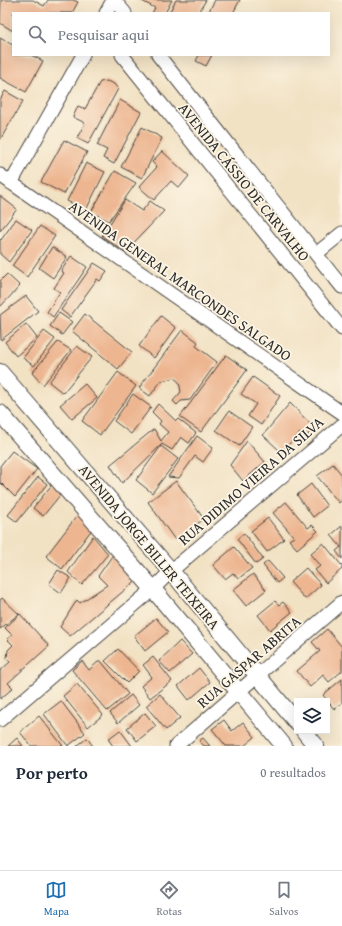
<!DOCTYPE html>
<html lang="pt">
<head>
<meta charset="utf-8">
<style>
	:root { --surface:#fff; --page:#f6f6f7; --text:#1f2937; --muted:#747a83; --line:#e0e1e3; --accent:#1f6fb2 }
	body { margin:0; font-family:"Gentium Book Plus",serif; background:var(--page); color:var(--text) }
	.controls { position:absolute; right:12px; bottom:12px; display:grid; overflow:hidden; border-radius:0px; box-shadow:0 4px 16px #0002 }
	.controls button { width:36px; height:36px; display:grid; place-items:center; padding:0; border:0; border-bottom:1px solid var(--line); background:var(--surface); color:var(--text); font:20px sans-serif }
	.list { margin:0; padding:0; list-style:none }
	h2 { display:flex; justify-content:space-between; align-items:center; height:52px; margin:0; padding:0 16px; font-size:17px }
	h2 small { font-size:13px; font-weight:400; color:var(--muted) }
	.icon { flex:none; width:22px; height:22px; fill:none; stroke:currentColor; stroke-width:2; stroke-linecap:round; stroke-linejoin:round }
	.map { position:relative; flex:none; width:342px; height:746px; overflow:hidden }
	.search { position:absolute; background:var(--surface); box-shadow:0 4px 16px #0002; left:12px; right:12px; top:12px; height:44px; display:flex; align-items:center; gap:10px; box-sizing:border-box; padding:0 14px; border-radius:0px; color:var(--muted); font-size:15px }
	.sheet { height:124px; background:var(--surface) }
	nav { display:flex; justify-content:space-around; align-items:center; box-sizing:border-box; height:56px; border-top:1px solid var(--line); background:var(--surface); font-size:11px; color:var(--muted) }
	nav a { display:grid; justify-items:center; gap:2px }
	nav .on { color:var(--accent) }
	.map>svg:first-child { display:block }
</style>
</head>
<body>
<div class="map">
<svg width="342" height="746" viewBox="0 0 342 746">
	<rect width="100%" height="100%" fill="#fcf5e5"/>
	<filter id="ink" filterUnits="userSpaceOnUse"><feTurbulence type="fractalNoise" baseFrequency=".025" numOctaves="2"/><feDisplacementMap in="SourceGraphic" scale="8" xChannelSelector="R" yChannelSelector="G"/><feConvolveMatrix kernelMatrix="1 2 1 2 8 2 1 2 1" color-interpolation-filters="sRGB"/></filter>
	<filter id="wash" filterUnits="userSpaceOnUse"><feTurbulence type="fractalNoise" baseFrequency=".012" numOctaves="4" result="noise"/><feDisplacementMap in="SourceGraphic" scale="16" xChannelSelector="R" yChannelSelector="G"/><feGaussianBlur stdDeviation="0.9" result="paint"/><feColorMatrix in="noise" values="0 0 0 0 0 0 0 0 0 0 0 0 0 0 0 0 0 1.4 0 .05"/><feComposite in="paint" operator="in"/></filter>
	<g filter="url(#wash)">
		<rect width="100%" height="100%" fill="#f2e2c4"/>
		<g id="blocks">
			<path fill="#edb691" d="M 1,0 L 33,0 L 44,6 L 48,0 L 73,0 L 78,2 L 72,13 L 13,13 L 13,31 L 0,23 Z
				M 140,0 L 172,0 L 165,13 L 152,13 L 155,8 Z
				M 176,0 L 206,0 L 198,13 L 169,13 Z
				M 215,0 L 240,0 L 233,13 L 208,13 Z
				M 0,38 L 13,45 L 13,55 L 31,55 L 43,61 L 26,92 L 0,78 Z
				M 199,55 L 212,55 L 206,66 L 196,61 Z
				M 107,81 L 114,84 L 118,89 L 88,144 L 77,138 L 85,123 L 73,117 L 78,106 L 85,109 L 100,82 Z
				M 5,91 L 23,101 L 0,140 L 0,100 Z
				M 120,100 L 141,112 L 114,164 L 103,158 L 107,150 L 97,145 Z
				M 142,127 L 162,138 L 142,178 L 121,167 Z
				M 64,140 L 87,152 L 64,194 L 41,182 Z
				M 162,151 L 189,176 L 179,188 L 171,181 L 154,200 L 139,187 L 157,167 L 152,162 Z
				M 86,163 L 105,172 L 86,210 L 67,201 Z
				M 115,171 L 136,183 L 109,221 L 91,212 Z
				M 0,196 L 17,209 L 0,231 Z
				M 125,200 L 142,211 L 150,201 L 164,211 L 125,252 L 102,236 Z
				M 16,219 L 32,230 L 9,262 L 0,254 L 0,239 L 1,240 Z
				M 40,226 L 55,236 L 27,277 L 12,266 Z
				M 52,247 L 67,257 L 53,278 L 39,268 Z
				M 71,256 L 87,267 L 53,317 L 47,312 L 60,292 L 54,288 L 64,273 L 61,271 Z
				M 94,263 L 107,271 L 100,281 L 97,279 L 70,317 L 61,310 Z
				M 7,274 L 20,286 L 0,307 L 0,281 Z
				M 26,296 L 38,311 L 1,340 L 0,315 Z
				M 59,313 L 72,322 L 62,335 L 50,326 Z
				M 85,314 L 132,352 L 118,369 L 72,331 Z
				M 161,316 L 176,328 L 154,358 L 139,346 Z
				M 26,324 L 37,338 L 16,356 L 5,342 Z
				M 182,330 L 198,342 L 196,346 L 217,362 L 190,400 L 181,401 L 177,405 L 173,401 L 181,392 L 179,382 L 174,378 L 161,381 L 150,396 L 139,388 Z
				M 44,331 L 55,339 L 34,366 L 23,358 Z
				M 58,342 L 71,350 L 43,385 L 32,373 Z
				M 77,346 L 92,357 L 63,393 L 49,382 Z
				M 226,355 L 247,370 L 201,432 L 180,417 Z
				M 118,372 L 136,386 L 100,435 L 82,421 Z
				M 253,377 L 280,396 L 261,425 L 248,416 L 256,404 L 241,394 Z
				M 85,384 L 97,398 L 72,419 L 60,405 Z
				M 133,394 L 151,407 L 131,434 L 114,421 Z
				M 290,403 L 315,429 L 305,437 L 300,433 L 281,452 L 263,435 Z
				M 158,404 L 176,421 L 178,419 L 196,433 L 189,443 L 181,437 L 172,450 L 162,444 L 122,483 L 110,465 L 154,429 L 161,441 L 168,432 L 159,424 L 161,421 L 152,412 Z
				M 229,411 L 252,427 L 239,446 L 216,430 Z
				M 197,436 L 213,448 L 203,462 L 195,456 L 179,478 L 168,477 Z
				M 247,441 L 265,462 L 243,481 L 230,465 Z
				M 161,446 L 178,459 L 152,493 L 136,480 Z
				M 12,451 L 37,469 L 15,497 L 1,483 L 0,484 L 0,466 Z
				M 333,464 L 342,475 L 342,500 L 339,503 L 317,476 Z
				M 38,477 L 47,484 L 17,522 L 8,515 Z
				M 55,481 L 65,489 L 43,516 L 33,508 Z
				M 176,481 L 204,519 L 175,540 L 148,502 Z
				M 311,484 L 327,506 L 313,517 L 297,495 Z
				M 286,502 L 308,528 L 312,525 L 318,531 L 297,549 L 289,540 L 294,537 L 273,513 Z
				M 80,512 L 96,524 L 62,569 L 46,556 Z
				M 268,518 L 284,539 L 267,552 L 251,531 Z
				M 342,526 L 342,559 L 336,551 L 341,547 L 331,535 Z
				M 244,533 L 263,559 L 256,564 L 237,539 Z
				M 93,536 L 108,554 L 82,585 L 68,572 Z
				M 323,543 L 342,566 L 342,569 L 326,583 L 315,570 L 320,566 L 310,554 Z
				M 234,547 L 252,568 L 238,579 L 233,573 L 225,579 L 213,565 Z
				M 117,549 L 139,578 L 70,636 L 60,627 L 77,600 L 80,603 L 107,585 L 98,576 Z
				M 268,561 L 283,578 L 277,583 L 263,565 Z
				M 306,568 L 321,585 L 305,599 L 290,582 Z
				M 58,570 L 71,578 L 61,593 L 49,584 Z
				M 253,574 L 266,590 L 246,606 L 233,590 Z
				M 2,598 L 19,614 L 0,629 L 0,600 Z
				M 275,601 L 279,605 L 283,602 L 292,612 L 270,630 L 258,615 Z
				M 20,614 L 49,646 L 8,683 L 13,688 L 0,699 L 0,671 L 10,662 L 7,658 L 8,650 L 13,645 L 7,639 L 12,635 L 5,628 Z
				M 156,618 L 168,632 L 145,651 L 134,636 Z
				M 327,629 L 342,647 L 342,671 L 329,682 L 323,675 L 310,687 L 297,671 L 320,651 L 312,642 Z
				M 180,641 L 192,654 L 170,673 L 159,661 Z
				M 118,649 L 139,671 L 127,683 L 105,661 Z
				M 153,657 L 172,681 L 150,698 L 141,686 L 152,677 L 143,665 Z
				M 100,660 L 128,694 L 107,711 L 72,670 L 82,661 L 89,670 Z
				M 199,668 L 210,682 L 189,700 L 178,686 Z
				M 342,679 L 342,703 L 334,709 L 323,695 Z
				M 77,684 L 103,715 L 88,727 L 63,696 Z
				M 160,694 L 180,718 L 166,730 L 146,706 Z
				M 131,695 L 139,705 L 118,723 L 110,713 Z
				M 61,701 L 85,733 L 68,746 L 44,714 Z
				M 145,713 L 156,726 L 137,741 L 127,728 Z
				M 39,716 L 63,746 L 31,746 L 20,732 Z
				M 224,720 L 232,731 L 243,722 L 255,737 L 244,746 L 226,746 L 212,729 Z
				M 120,730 L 132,746 L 113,746 L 108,739 Z
				M 17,738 L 23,746 L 8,746 Z
				M 87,738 L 93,746 L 77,746 Z
				M 203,738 L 210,746 L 204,746 L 199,741 Z"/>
		</g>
	</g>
	<g filter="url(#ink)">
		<use href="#blocks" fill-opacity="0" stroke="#494642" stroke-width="1"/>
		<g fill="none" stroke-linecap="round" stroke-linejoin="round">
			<g stroke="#494642" stroke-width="15">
				<path id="minor" d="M 114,0 L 125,13
					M 106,13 L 113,0
					M 122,55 L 342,329
					M 158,55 L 342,287
					M 0,175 L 342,413
					M 11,183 L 83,55
					M 316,254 L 342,233
					M 0,720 L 153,589 L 171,571 L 342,425
					M 176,746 L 342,602"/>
			</g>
			<g stroke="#494642" stroke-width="18">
				<path id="tertiary" d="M 0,372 L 171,571 L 297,723
					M 0,413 L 153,589 L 284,746
					M 304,731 L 316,746"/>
			</g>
			<use href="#minor" stroke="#fff" stroke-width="13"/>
			<use href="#tertiary" stroke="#fff" stroke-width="16"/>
		</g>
	</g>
	<g text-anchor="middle" stroke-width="3.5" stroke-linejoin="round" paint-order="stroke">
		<g font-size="15" fill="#2b2b2b" stroke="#fcf5e5">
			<text transform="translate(244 182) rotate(51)" y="5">AVENIDA CÁSSIO DE CARVALHO</text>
			<text transform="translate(180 281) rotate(35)" y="5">AVENIDA GENERAL MARCONDES SALGADO</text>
			<text transform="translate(251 481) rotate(-41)" y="5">RUA DIDIMO VIEIRA DA SILVA</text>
			<text transform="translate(149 547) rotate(50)" y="5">AVENIDA JORGE BILLER TEIXEIRA</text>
			<text transform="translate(249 662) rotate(-41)" y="5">RUA GASPAR ABRITA</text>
		</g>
	</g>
</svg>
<div class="controls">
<button><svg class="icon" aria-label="layers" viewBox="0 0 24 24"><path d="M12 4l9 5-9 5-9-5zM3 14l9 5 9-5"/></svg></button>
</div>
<div class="search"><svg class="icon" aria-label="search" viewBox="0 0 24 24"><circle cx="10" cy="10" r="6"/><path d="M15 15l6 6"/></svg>Pesquisar aqui</div>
</div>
<section class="sheet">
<h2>Por perto<small>0 resultados</small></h2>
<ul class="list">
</ul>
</section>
<nav>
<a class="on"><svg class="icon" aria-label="map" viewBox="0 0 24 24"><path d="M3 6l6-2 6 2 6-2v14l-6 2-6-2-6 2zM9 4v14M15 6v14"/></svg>Mapa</a>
<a><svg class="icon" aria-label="directions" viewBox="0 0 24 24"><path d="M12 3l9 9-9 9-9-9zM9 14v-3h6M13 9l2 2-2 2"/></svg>Rotas</a>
<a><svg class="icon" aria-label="saved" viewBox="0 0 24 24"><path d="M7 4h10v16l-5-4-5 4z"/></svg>Salvos</a>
</nav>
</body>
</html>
